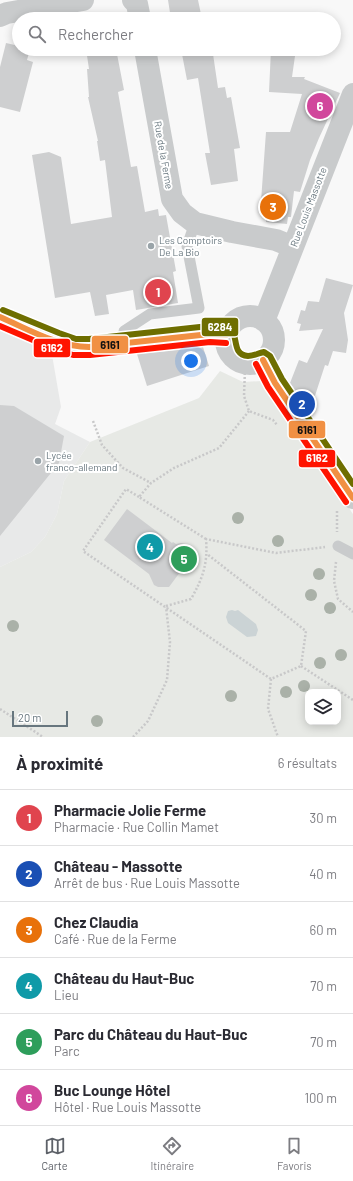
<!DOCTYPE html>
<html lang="fr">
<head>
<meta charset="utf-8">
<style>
	:root { --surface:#fff; --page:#f7f7f7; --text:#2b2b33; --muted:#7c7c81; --line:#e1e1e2; --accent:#5d6168 }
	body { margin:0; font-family:Barlow,sans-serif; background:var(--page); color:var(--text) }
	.controls { position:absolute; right:12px; bottom:12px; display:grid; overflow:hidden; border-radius:8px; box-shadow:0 2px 10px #0003 }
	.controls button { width:36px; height:36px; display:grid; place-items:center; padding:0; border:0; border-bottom:1px solid var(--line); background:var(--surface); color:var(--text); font:20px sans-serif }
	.scale { position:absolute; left:12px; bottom:10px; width:56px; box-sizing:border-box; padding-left:4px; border:2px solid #67767e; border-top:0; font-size:11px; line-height:14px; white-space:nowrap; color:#67767e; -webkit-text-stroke:3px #fff; paint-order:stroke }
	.you { position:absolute; left:191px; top:361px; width:14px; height:14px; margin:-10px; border:3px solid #fff; border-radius:50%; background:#1a73e8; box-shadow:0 0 0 6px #1a73e833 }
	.badge { display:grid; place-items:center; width:26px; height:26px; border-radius:50%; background:var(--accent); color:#fff; font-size:13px; font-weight:700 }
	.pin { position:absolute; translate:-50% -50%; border:2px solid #fff; box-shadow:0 1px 4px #0006 }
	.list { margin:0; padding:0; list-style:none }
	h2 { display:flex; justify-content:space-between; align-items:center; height:52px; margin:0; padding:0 16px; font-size:17px }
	h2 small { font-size:13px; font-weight:400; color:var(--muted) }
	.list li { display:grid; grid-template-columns:26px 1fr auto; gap:12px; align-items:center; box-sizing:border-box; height:56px; padding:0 16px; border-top:1px solid var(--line) }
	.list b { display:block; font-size:15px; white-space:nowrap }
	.list p { margin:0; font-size:13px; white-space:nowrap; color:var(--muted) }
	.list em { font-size:13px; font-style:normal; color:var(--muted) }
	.icon { flex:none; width:22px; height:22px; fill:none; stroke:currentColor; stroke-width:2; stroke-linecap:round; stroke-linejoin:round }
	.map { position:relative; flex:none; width:353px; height:737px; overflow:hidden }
	.search { position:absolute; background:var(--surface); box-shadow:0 2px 10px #0003; left:12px; right:12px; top:12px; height:44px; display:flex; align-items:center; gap:10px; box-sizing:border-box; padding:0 14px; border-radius:22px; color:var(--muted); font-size:15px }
	.sheet { height:388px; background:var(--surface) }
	nav { display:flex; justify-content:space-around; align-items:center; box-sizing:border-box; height:56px; border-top:1px solid var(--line); background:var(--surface); font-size:11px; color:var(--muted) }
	nav a { display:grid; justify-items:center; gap:2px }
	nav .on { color:var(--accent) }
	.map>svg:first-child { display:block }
</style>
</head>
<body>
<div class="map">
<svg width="353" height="737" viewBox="0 0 353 737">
	<rect width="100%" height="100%" fill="#f8f8f8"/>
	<path fill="#e8e9e9" d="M 0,328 L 51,349 L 61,407 L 55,424 L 90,442 L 64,481 L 57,514 L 45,537 L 31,552 L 0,567 Z"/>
	<path fill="#e7e9e5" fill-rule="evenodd" d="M 220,371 L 243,382 L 262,381 L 353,514 L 353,737 L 0,737 L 0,567 L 31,552 L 45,537 L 57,514 L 64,481 L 90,442 L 199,398 ZM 308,692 L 338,692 L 338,722 L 308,722 Z"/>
	<path fill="#cbd3d5" d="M 232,610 L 235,611 L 238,610 L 256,624 L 258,630 L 256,636 L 247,637 L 228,623 L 226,617 L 228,611 Z"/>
	<path fill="#cecfd0" d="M 168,0 L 198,0 L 202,19 L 171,19 Z
		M 6,43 L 19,46 L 19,49 L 30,49 L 27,60 L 33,62 L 20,112 L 0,107 L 0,67 Z
		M 86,49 L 116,49 L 124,90 L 118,92 L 131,167 L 137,166 L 145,212 L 158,209 L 159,216 L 166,215 L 176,271 L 173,272 L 178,303 L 136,310 L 133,290 L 106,295 L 109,314 L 95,316 L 90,292 L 55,298 L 32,155 L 49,152 L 61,157 L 71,224 L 112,217 L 105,160 L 100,161 L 97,141 L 98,141 L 88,97 L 89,97 L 87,69 L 89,69 Z
		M 181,49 L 206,49 L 207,55 L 213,54 L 218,88 L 225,87 L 227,98 L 231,97 L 240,148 L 234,149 L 238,181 L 211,185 L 205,153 L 210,153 L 198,78 L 187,80 Z
		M 271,49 L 296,49 L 292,77 L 305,77 L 304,79 L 340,93 L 319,138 L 310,160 L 300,192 L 294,191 L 291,217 L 288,217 L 287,224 L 266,222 L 266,215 L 260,215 L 266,132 L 290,132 L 302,94 L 269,92 Z
		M 326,278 L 353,285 L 344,313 L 348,340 L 346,353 L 333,351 L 328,366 L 325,365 L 310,411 L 290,383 L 299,360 L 307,363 L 323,329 L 299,331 L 301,324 L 297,323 L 301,310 L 305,311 L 308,301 L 319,302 Z
		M 203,347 L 209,366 L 147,386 L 137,354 Z
		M 0,405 L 14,406 L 64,436 L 59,463 L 0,536 Z
		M 127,509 L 172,543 L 173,542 L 176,544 L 181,543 L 185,544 L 189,550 L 189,554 L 192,556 L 169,587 L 158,587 L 154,585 L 149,574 L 104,540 Z"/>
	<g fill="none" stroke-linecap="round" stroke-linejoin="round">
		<path stroke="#c8c8c9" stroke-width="2.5" stroke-dasharray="2 2" stroke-linecap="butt" d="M 245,369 L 244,396 L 249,411 L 273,420 L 277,425
			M 93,421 L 102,445 L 123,468 L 151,483
			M 139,497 L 126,489 L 83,551 L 271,679 L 301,666 L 306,631 L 207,554
			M 337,511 L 337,532
			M 206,539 L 139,497 L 151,483 L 174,468 L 219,448 L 249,411
			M 336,562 L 334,581 L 338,599 L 353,612
			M 166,606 L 191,599 C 203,578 208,563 206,539 L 276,553 L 325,547
			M 301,666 L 353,700
			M 271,679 L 268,709 L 278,737
			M 0,709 L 43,737
			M 133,737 L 148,721 L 167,680 L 170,642 L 166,607"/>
		<path stroke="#c9cbcc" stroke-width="11" d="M 124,343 L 124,331 L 150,314 L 199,308 L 187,246 L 195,223
			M 338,546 L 353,554"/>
		<path stroke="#c9cbcc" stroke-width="22" d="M 133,0 L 137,4 L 140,19
			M 0,16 L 7,13 L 83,0
			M 145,49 L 172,199 L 182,213 L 195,223 L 232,232 L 276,240 L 293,247
			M226 340a24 24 0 1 1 48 0a24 24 0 1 1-48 0Z
			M 0,317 L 56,341 L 75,347 L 89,347 L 210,334 L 226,335
			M 264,321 L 353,94
			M 263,360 L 275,383 L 353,498"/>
		<g stroke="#fff" stroke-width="9">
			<path id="bus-1" d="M 0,317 C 28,329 58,347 89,347 L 210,334 L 226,335
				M 263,360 L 275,383 L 353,498"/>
		</g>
		<g stroke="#fff" stroke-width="9">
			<path id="bus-2" d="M 0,326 L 54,349 L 73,355 L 90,355 L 210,342 L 226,343
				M 256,364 L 268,387 L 346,502"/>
		</g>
		<g stroke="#fff" stroke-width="9">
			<path id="bus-3" d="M 3,310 L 59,333 L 76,339 L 89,339 L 209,326 L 230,328 C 239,335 231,355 248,356 C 254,356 258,353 264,352 L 270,356 L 282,379 L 353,484"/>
		</g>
		<use href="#bus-1" stroke="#f19043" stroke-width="6"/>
		<use href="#bus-2" stroke="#ff1400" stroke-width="6"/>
		<use href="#bus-3" stroke="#6e6e00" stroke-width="6"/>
	</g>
	<g fill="#aab1a8">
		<circle cx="238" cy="518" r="6"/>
		<circle cx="278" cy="541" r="6"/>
		<circle cx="319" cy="574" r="6"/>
		<circle cx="311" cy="595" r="6"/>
		<circle cx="330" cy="608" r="6"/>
		<circle cx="13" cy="626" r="6"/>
		<circle cx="341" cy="655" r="6"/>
		<circle cx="320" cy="663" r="6"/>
		<circle cx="304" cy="686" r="6"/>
		<circle cx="286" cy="692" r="6"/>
		<circle cx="231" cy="696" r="6"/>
		<circle cx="97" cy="721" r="6"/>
	</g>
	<g fill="#9aa4a9" stroke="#fff" stroke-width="1.5">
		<circle cx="151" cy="246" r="4"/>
		<circle cx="38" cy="461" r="4"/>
	</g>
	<g text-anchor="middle" stroke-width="4" stroke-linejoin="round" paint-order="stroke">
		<g font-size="10" fill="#67767e" stroke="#fff">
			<text transform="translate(164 155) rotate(80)" y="4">Rue de la Ferme</text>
			<text transform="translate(308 207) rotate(-69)" y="4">Rue Louis Massotte</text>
		</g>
		<g font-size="10" fill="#67767e" stroke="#fff" text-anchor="start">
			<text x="159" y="244">Les Comptoirs<tspan x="159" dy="12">De La Bio</tspan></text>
			<text x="46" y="459">Lycée<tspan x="46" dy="12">franco-allemand</tspan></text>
		</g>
	</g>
	<g stroke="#fff" stroke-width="1.5">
		<rect x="201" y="317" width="38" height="20" rx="4" fill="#6e6e00"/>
		<rect x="91" y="335" width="38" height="19" rx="4" fill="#f19043"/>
		<rect x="33" y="338" width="38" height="20" rx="4" fill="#ff1400"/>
		<rect x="288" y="420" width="38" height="19" rx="4" fill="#f19043"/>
		<rect x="298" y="449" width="38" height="19" rx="4" fill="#ff1400"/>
	</g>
	<g font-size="11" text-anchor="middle" font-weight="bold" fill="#fff">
		<text x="220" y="331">6284</text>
		<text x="52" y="352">6162</text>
		<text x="317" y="462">6162</text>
	</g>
	<g font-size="11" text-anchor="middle" font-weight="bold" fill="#111">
		<text x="110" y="349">6161</text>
		<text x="307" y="434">6161</text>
	</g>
</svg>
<div class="controls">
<button><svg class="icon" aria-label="layers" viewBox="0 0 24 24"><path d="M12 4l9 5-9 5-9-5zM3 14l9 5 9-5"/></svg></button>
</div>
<div class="scale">20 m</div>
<div class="you"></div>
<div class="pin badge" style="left:158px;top:292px;background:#e0444e">1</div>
<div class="pin badge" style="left:302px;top:404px;background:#1a4fb4">2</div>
<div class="pin badge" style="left:273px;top:207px;background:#e8710a">3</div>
<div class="pin badge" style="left:150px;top:547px;background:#0f9aa8">4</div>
<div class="pin badge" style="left:184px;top:559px;background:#2e9e5b">5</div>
<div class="pin badge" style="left:320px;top:106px;background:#d1479c">6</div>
<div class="search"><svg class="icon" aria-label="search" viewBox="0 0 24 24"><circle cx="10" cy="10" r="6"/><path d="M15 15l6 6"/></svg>Rechercher</div>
</div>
<section class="sheet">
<h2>À proximité<small>6 résultats</small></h2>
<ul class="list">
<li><span class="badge" style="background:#e0444e">1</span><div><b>Pharmacie Jolie Ferme</b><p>Pharmacie · Rue Collin Mamet</p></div><em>30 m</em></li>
<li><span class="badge" style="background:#1a4fb4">2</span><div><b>Château - Massotte</b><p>Arrêt de bus · Rue Louis Massotte</p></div><em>40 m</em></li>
<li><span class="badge" style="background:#e8710a">3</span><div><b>Chez Claudia</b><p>Café · Rue de la Ferme</p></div><em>60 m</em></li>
<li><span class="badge" style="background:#0f9aa8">4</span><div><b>Château du Haut-Buc</b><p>Lieu</p></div><em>70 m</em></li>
<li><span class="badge" style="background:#2e9e5b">5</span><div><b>Parc du Château du Haut-Buc</b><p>Parc</p></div><em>70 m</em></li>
<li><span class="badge" style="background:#d1479c">6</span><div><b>Buc Lounge Hôtel</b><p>Hôtel · Rue Louis Massotte</p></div><em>100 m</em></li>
</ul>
</section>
<nav>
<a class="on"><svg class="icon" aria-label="map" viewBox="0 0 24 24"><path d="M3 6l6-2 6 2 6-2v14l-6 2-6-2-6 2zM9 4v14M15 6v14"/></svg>Carte</a>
<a><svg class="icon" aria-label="directions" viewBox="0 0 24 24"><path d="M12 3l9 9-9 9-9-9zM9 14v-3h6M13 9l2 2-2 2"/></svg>Itinéraire</a>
<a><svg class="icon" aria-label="saved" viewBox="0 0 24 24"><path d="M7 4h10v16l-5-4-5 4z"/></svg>Favoris</a>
</nav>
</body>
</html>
